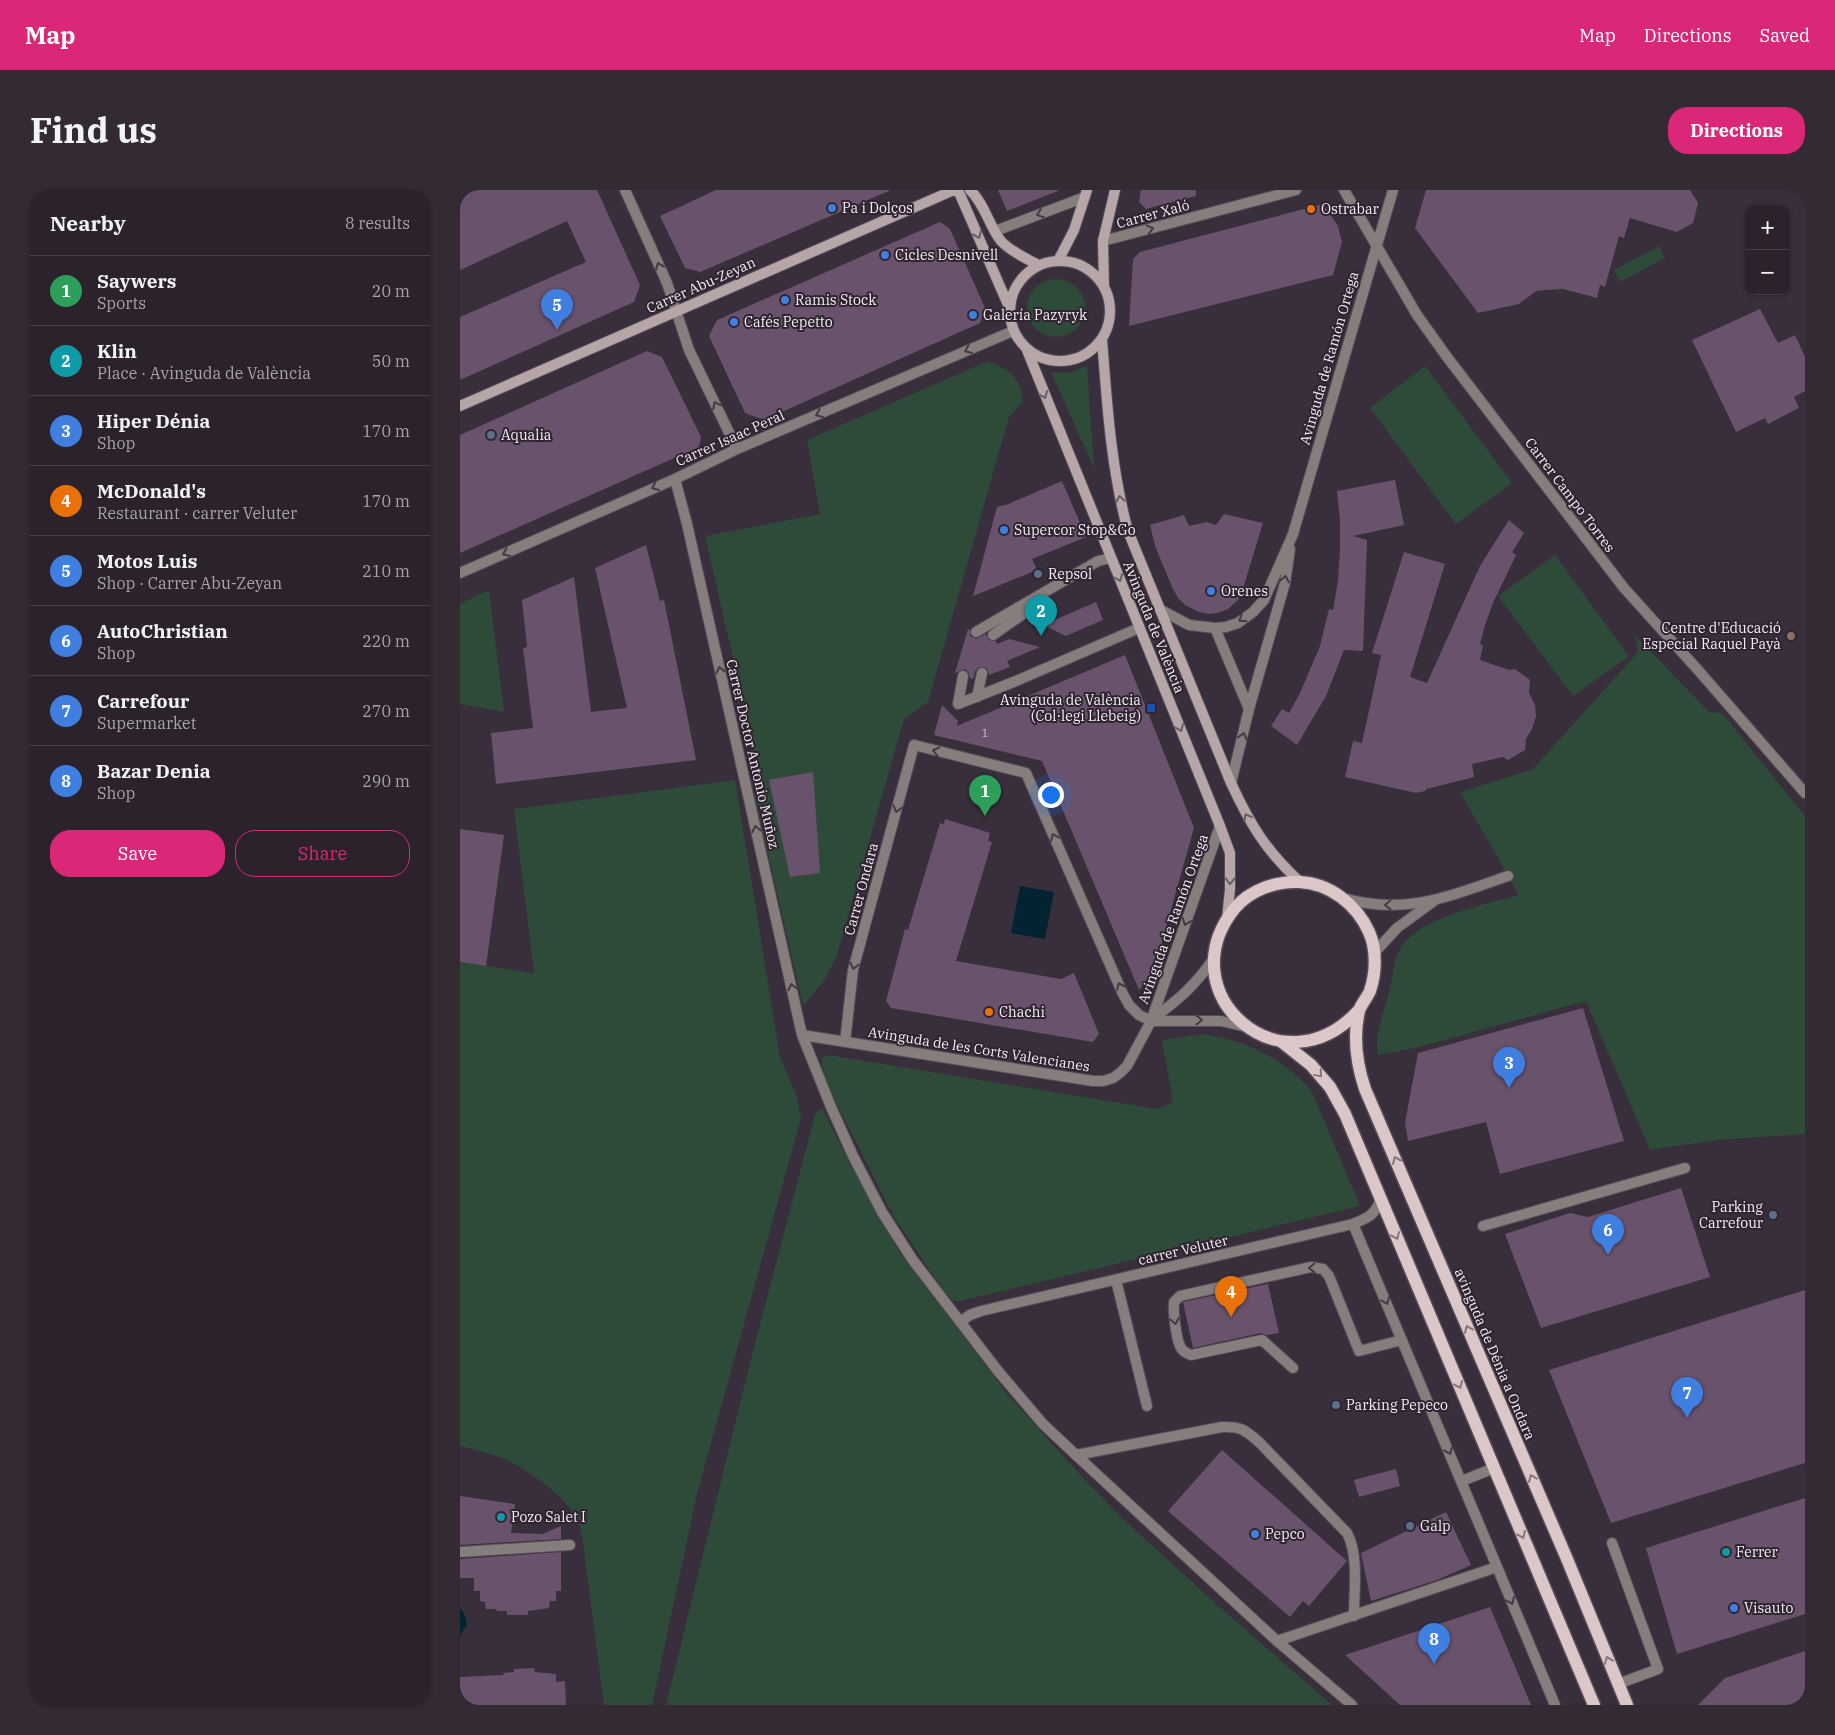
<!DOCTYPE html>
<html lang="en">
<head>
<meta charset="utf-8">
<style>
	:root { --surface:#2b222c; --page:#332a34; --text:#f1f3f6; --muted:#a6a4a9; --line:#473f48; --accent:#db2777 }
	body { margin:0; font-family:"IBM Plex Serif",serif; background:var(--page); color:var(--text) }
	.controls { position:absolute; right:15px; top:15px; display:grid; overflow:hidden; border-radius:10px; box-shadow:0 1px 4px #0004 }
	.controls button { width:45px; height:45px; display:grid; place-items:center; padding:0; border:0; border-bottom:1px solid var(--line); background:var(--surface); color:var(--text); font:25px sans-serif }
	.you { position:absolute; left:590px; top:604px; width:18px; height:18px; margin:-12px; border:4px solid #fff; border-radius:50%; background:#1a73e8; box-shadow:0 0 0 8px #1a73e833 }
	.badge { display:grid; place-items:center; width:32px; height:32px; border-radius:50%; background:var(--accent); color:#fff; font-size:16px; font-weight:700 }
	.pin { position:absolute; translate:-50% -41px; filter:drop-shadow(0 1px 2px #0008) }
	.pin::after { content:''; position:absolute; top:26px; width:18px; height:15px; background:inherit; clip-path:polygon(0 0,100% 0,50% 100%) }
	.list { margin:0; padding:0; list-style:none }
	h2 { display:flex; justify-content:space-between; align-items:center; height:65px; margin:0; padding:0 20px; font-size:21px }
	h2 small { font-size:16px; font-weight:400; color:var(--muted) }
	.list li { display:grid; grid-template-columns:32px 1fr auto; gap:15px; align-items:center; box-sizing:border-box; height:70px; padding:0 20px; border-top:1px solid var(--line) }
	.list b { display:block; font-size:19px; white-space:nowrap }
	.list p { margin:0; font-size:16px; white-space:nowrap; color:var(--muted) }
	.list em { font-size:16px; font-style:normal; color:var(--muted) }
	.actions { display:flex; gap:10px; padding:15px 20px }
	.actions a { flex:1; padding:11px 0; border:1px solid var(--accent); border-radius:20px; text-align:center; font-size:18px; color:var(--accent) }
	.actions .main { background:var(--accent); color:#fff }
	.map { position:relative; flex:none; width:1345px; height:1515px; overflow:hidden; border-radius:20px }
	header { display:flex; align-items:center; gap:30px; box-sizing:border-box; height:70px; padding:0 25px; background:var(--accent); color:#fff }
	header strong { font-size:24px }
	nav { display:flex; gap:28px; margin-inline-start:auto; font-size:18px }
	.intro { display:flex; align-items:center; justify-content:space-between; box-sizing:border-box; height:120px; padding:0 30px }
	h1 { margin:0; font-size:35px }
	.button { padding:12px 22px; border-radius:20px; background:var(--accent); color:#fff; font-size:18px; font-weight:700 }
	main { display:flex; gap:30px; padding:0 30px }
	aside { flex:1; background:var(--surface); border-radius:20px; box-shadow:0 1px 4px #0004 }
	.map>svg:first-child { display:block }
</style>
</head>
<body>
<header>
<strong>Map</strong>
<nav><a>Map</a><a>Directions</a><a>Saved</a></nav>
</header>
<div class="intro"><h1>Find us</h1><a class="button">Directions</a></div>
<main>
<aside>
<h2>Nearby<small>8 results</small></h2>
<ul class="list">
<li><span class="badge" style="background:#2e9e5b">1</span><div><b>Saywers</b><p>Sports</p></div><em>20 m</em></li>
<li><span class="badge" style="background:#0f9aa8">2</span><div><b>Klin</b><p>Place · Avinguda de València</p></div><em>50 m</em></li>
<li><span class="badge" style="background:#3f7fe0">3</span><div><b>Hiper Dénia</b><p>Shop</p></div><em>170 m</em></li>
<li><span class="badge" style="background:#e8710a">4</span><div><b>McDonald's</b><p>Restaurant · carrer Veluter</p></div><em>170 m</em></li>
<li><span class="badge" style="background:#3f7fe0">5</span><div><b>Motos Luis</b><p>Shop · Carrer Abu-Zeyan</p></div><em>210 m</em></li>
<li><span class="badge" style="background:#3f7fe0">6</span><div><b>AutoChristian</b><p>Shop</p></div><em>220 m</em></li>
<li><span class="badge" style="background:#3f7fe0">7</span><div><b>Carrefour</b><p>Supermarket</p></div><em>270 m</em></li>
<li><span class="badge" style="background:#3f7fe0">8</span><div><b>Bazar Denia</b><p>Shop</p></div><em>290 m</em></li>
</ul>
<div class="actions"><a class="main">Save</a><a>Share</a></div>
</aside>
<div class="map">
<svg width="1345" height="1515" viewBox="0 0 1345 1515">
	<rect width="100%" height="100%" fill="#392e3b"/>
	<path fill="#2e4a39" d="M 1199,56 L 1205,68 L 1160,92 L 1154,80 Z
		M567 118a29 29 0 1 1 58 0a29 29 0 1 1-58 0Z
		M 528,171 C 551,181 560,186 563,212 L 549,227 L 468,512 L 444,529 L 376,768 L 363,792 L 343,816 L 291,589 L 300,586 L 245,346 L 360,324 L 347,250 Z
		M 627,176 L 634,278 L 591,182 L 608,183 Z
		M 965,176 L 1052,293 L 996,334 L 910,218 Z
		M 1095,365 L 1169,466 L 1113,506 L 1038,406 Z
		M 29,400 L 44,522 L 0,514 L 0,414 Z
		M 1175,445 L 1249,522 L 1262,523 L 1345,626 L 1345,944 L 1257,950 L 1190,960 L 1126,811 L 955,858 L 918,865 C 914,845 923,825 928,806 C 933,791 932,774 939,761 C 957,727 1024,715 1059,705 L 1000,602 L 1073,579 L 1178,462 Z
		M 275,590 L 320,867 L 337,907 L 341,928 L 237,1304 L 192,1515 L 144,1515 L 123,1353 C 121,1343 120,1333 114,1324 C 102,1304 66,1279 45,1269 C 31,1264 15,1260 0,1256 L 0,772 L 74,783 L 54,619 Z
		M 742,844 C 783,849 826,869 852,902 L 900,1016 L 500,1111 L 493,1111 L 483,1100 L 434,1027 L 362,885 L 362,868 L 368,865 L 697,919 L 713,912 L 702,850 Z
		M 362,918 L 389,972 L 440,1063 L 548,1205 L 614,1278 L 662,1328 L 755,1413 L 872,1515 L 206,1515 L 293,1161 L 355,925 Z"/>
	<path fill="#012332" d="M 560,696 L 594,702 L 585,749 L 551,743 Z
		M 0,1418 L 4,1423 L 7,1434 L 0,1446 Z"/>
	<path fill="#69536c" d="M 0,0 L 137,0 L 180,95 L 174,112 L 0,190 L 0,127 L 126,72 L 107,31 L 0,80 Z
		M 256,0 L 431,0 L 240,82 L 225,78 L 200,26 Z
		M 538,0 L 598,0 L 598,1 L 547,21 Z
		M 681,0 L 736,0 L 736,6 L 686,19 L 679,12 Z
		M 966,0 L 1230,0 L 1238,13 L 1233,33 L 1217,42 L 1170,28 L 1164,48 L 1159,46 L 1145,97 L 1140,95 L 1137,108 L 1103,99 L 1086,100 L 1076,101 L 1059,114 L 1018,123 L 955,38 Z
		M 863,14 L 878,36 L 882,52 L 873,85 L 669,136 L 673,69 L 680,62 Z
		M 480,32 L 490,39 L 525,118 L 520,133 L 304,230 L 285,223 L 249,146 L 257,130 Z
		M 1300,119 L 1318,153 L 1335,145 L 1345,167 L 1345,201 L 1334,207 L 1339,218 L 1308,234 L 1305,228 L 1276,242 L 1232,150 Z
		M 187,161 L 202,167 L 241,247 L 239,257 L 0,363 L 0,245 Z
		M 935,290 L 944,335 L 893,346 L 907,350 L 903,461 L 884,460 L 866,506 L 837,555 L 811,536 L 822,519 L 829,523 L 840,503 L 860,456 L 869,419 L 873,420 L 878,391 L 880,360 L 880,330 L 877,301 Z
		M 602,291 L 626,347 L 572,369 L 577,380 L 513,406 L 537,317 L 546,315 Z
		M 764,324 L 803,333 L 782,402 L 778,410 L 768,419 L 758,423 L 749,424 L 739,422 L 725,415 L 718,408 L 713,399 L 695,356 L 690,335 L 724,325 L 729,336 L 747,332 L 756,335 Z
		M 1049,330 L 1064,343 L 1052,362 L 1056,365 L 1033,413 L 1025,435 L 1020,454 L 1023,455 L 1020,470 L 1049,480 L 1055,479 L 1070,490 L 1069,503 L 1075,515 L 1076,526 L 1072,539 L 1066,549 L 1065,560 L 1048,570 L 1043,567 L 1012,574 L 1014,587 L 966,599 L 965,601 L 956,603 L 885,587 L 893,551 L 902,553 L 921,465 L 912,463 L 944,362 L 985,374 L 950,487 L 967,493 L 1020,376 Z
		M 186,355 L 200,411 L 204,410 L 236,570 L 36,594 L 31,543 L 73,538 L 63,458 L 67,457 L 62,410 L 114,387 L 131,522 L 167,518 L 135,378 Z
		M 636,412 L 643,430 L 606,446 L 583,435 Z
		M 508,439 L 510,440 L 510,446 L 516,449 L 526,444 L 528,449 L 531,451 L 536,451 L 537,454 L 549,449 L 580,457 L 547,471 L 550,477 L 529,485 L 527,478 L 519,477 L 515,481 L 513,489 L 510,488 L 509,483 L 505,479 L 495,483 Z
		M 665,465 L 734,638 L 693,783 L 679,800 L 582,571 L 474,545 L 482,515 L 498,531 L 497,536 Z
		M 353,582 L 360,683 L 330,687 L 309,590 Z
		M 485,629 L 530,643 L 528,651 L 532,652 L 496,771 L 601,789 L 614,783 L 639,844 L 633,852 L 431,818 L 426,811 L 445,739 L 448,740 L 480,633 L 484,634 Z
		M 0,639 L 44,645 L 26,776 L 0,772 Z
		M 1123,818 L 1164,951 L 1040,984 L 1026,932 L 948,951 L 945,933 L 958,863 Z
		M 1221,998 L 1250,1087 L 1081,1138 L 1045,1044 L 1110,1023 L 1128,1027 Z
		M 808,1094 L 819,1143 L 807,1145 L 801,1143 L 733,1158 L 723,1112 Z
		M 1345,1100 L 1345,1273 L 1151,1333 L 1089,1180 Z
		M 762,1260 L 887,1371 L 849,1416 L 843,1411 L 830,1427 L 708,1321 Z
		M 936,1279 L 940,1296 L 899,1307 L 894,1290 Z
		M 0,1306 L 55,1314 L 51,1343 L 82,1344 L 101,1336 L 101,1349 L 0,1355 Z
		M 1345,1308 L 1345,1424 L 1217,1464 L 1186,1358 Z
		M 986,1322 L 1011,1375 L 977,1390 L 911,1411 L 901,1363 Z
		M 101,1362 L 101,1401 L 96,1401 L 96,1411 L 90,1411 L 89,1418 L 68,1421 L 68,1425 L 47,1425 L 47,1421 L 37,1421 L 36,1419 L 26,1419 L 25,1412 L 20,1411 L 20,1401 L 14,1401 L 14,1388 L 0,1388 L 0,1369 Z
		M 1030,1417 L 1071,1515 L 940,1515 L 885,1465 Z
		M 1345,1461 L 1345,1515 L 1238,1515 L 1265,1488 Z
		M 74,1478 L 75,1482 L 96,1484 L 96,1492 L 105,1491 L 106,1515 L 0,1515 L 0,1487 L 44,1485 L 43,1483 L 54,1482 L 54,1479 Z"/>
	<g fill="none" stroke-linecap="round" stroke-linejoin="round">
		<g stroke="#574c59" stroke-width="12">
			<path id="service" d="M 516,442 L 638,371 L 651,368
				M 533,445 L 580,412
				M 503,486 L 498,514 L 556,491 L 679,438
				M 517,507 L 522,483
				M 893,1034 L 1095,1515
				M 1023,1036 L 1225,978
				M 656,1090 L 687,1216
				M 833,1178 L 802,1150 L 731,1165 C 727,1163 723,1162 721,1158 C 716,1150 713,1121 714,1112 L 720,1106 L 851,1077 L 863,1079 L 869,1086 L 899,1161 L 942,1150
				M 616,1265 L 762,1237 C 781,1236 785,1240 799,1252 L 887,1343 C 899,1365 894,1401 894,1426
				M 1002,1291 L 1034,1278
				M 1152,1353 L 1198,1479 L 1158,1494
				M 0,1362 L 110,1355
				M 817,1451 L 1037,1377"/>
		</g>
		<g stroke="#574c59" stroke-width="12">
			<path id="minor" d="M 165,0 L 207,93 L 229,160 L 277,259
				M 884,0 L 957,125 L 987,167 L 1164,398 L 1238,480 L 1345,603
				M 535,41 L 625,7
				M 643,51 L 836,0
				M 215,289 L 227,334 L 342,845 L 371,917 L 393,966 L 422,1022 L 452,1069 L 538,1181 L 583,1234 L 616,1265 L 817,1451 L 892,1515
				M 0,383 L 215,289 L 277,259 L 553,141
				M 701,420 L 729,435 L 755,438 L 766,437 L 778,433 L 793,422 L 804,410 L 833,344 L 933,0
				M 755,438 L 789,519
				M 771,593 L 789,519 L 825,393 L 830,359
				M 883,708 C 945,726 990,706 1048,686
				M 914,763 L 937,738 L 974,711
				M 691,830 C 718,810 735,796 754,768
				M 342,845 L 633,891 L 643,891 L 653,888 L 661,882 L 667,876 L 691,831 L 760,636
				M 385,852 L 393,780 L 454,555 L 566,583 L 662,802 L 669,815 L 679,825 L 691,831 L 761,831 L 787,837
				M 500,1132 L 510,1125 L 521,1121 L 893,1034 C 909,1027 914,1026 921,1009"/>
		</g>
		<g stroke="#574c59" stroke-width="12">
			<path id="secondary" d="M 498,0 L 549,117
				M 510,0 C 525,14 529,36 541,51 C 551,62 566,68 578,75
				M550 121a50 50 0 1 1 100 0a50 50 0 1 1-100 0Z
				M 598,71 L 614,40 L 627,0
				M 644,97 L 643,51 L 655,0
				M 642,149 C 647,213 651,279 668,341 L 771,593 C 790,634 806,661 840,692
				M 567,160 L 760,636 L 770,663 L 770,699 L 767,729
				M 0,216 L 494,0"/>
		</g>
		<g stroke="#574c59" stroke-width="15">
			<path id="primary" d="M 899,820 C 822,905 706,803 775,718 C 790,700 816,691 839,692 C 870,693 897,715 909,742 C 917,760 916,783 910,801 C 907,808 901,814 899,821 C 893,847 897,875 905,899 L 1107,1369 L 1167,1515
				M 822,852 L 851,875 L 870,897 L 885,924 L 1134,1515"/>
		</g>
		<use href="#service" stroke="#867d7d" stroke-width="10"/>
		<use href="#minor" stroke="#867d7d" stroke-width="10"/>
		<use href="#secondary" stroke="#b6a6a7" stroke-width="10"/>
		<use href="#primary" stroke="#dbc7c8" stroke-width="12"/>
	</g>
	<defs><path id="oneway-chevron" d="M-2-3.5L2.5 0L-2 3.5" fill="none" stroke-width="1.6" stroke-linecap="round" stroke-linejoin="round" transform="scale(1.25)"/></defs>
	<g stroke="#453a43">
		<use href="#oneway-chevron" transform="translate(580 24) rotate(159)"/>
		<use href="#oneway-chevron" transform="translate(690 39) rotate(-15)"/>
		<use href="#oneway-chevron" transform="translate(199 76) rotate(-114)"/>
		<use href="#oneway-chevron" transform="translate(508 160) rotate(157)"/>
		<use href="#oneway-chevron" transform="translate(256 215) rotate(-116)"/>
		<use href="#oneway-chevron" transform="translate(359 224) rotate(157)"/>
		<use href="#oneway-chevron" transform="translate(195 297) rotate(156)"/>
		<use href="#oneway-chevron" transform="translate(46 363) rotate(156)"/>
		<use href="#oneway-chevron" transform="translate(825 389) rotate(-79)"/>
		<use href="#oneway-chevron" transform="translate(782 429) rotate(147)"/>
		<use href="#oneway-chevron" transform="translate(260 480) rotate(-103)"/>
		<use href="#oneway-chevron" transform="translate(783 546) rotate(-76)"/>
		<use href="#oneway-chevron" transform="translate(476 561) rotate(-166)"/>
		<use href="#oneway-chevron" transform="translate(437 619) rotate(105)"/>
		<use href="#oneway-chevron" transform="translate(296 639) rotate(-103)"/>
		<use href="#oneway-chevron" transform="translate(594 647) rotate(-114)"/>
		<use href="#oneway-chevron" transform="translate(928 715) rotate(179)"/>
		<use href="#oneway-chevron" transform="translate(726 732) rotate(110)"/>
		<use href="#oneway-chevron" transform="translate(394 776) rotate(103)"/>
		<use href="#oneway-chevron" transform="translate(660 796) rotate(-114)"/>
		<use href="#oneway-chevron" transform="translate(332 797) rotate(-103)"/>
		<use href="#oneway-chevron" transform="translate(739 830) rotate(-1)"/>
		<use href="#oneway-chevron" transform="translate(852 1078) rotate(179)"/>
		<use href="#oneway-chevron" transform="translate(926 1111) rotate(67)"/>
		<use href="#oneway-chevron" transform="translate(715 1131) rotate(79)"/>
		<use href="#oneway-chevron" transform="translate(989 1261) rotate(67)"/>
		<use href="#oneway-chevron" transform="translate(1051 1411) rotate(67)"/>
	</g>
	<g stroke="#6c5e66">
		<use href="#oneway-chevron" transform="translate(518 45) rotate(66)"/>
		<use href="#oneway-chevron" transform="translate(584 205) rotate(68)"/>
		<use href="#oneway-chevron" transform="translate(660 309) rotate(-100)"/>
		<use href="#oneway-chevron" transform="translate(659 388) rotate(68)"/>
		<use href="#oneway-chevron" transform="translate(720 538) rotate(67)"/>
		<use href="#oneway-chevron" transform="translate(787 627) rotate(-119)"/>
		<use href="#oneway-chevron" transform="translate(770 691) rotate(91)"/>
	</g>
	<g stroke="#85767c">
		<use href="#oneway-chevron" transform="translate(859 884) rotate(50)"/>
		<use href="#oneway-chevron" transform="translate(936 970) rotate(-114)"/>
		<use href="#oneway-chevron" transform="translate(936 1046) rotate(67)"/>
		<use href="#oneway-chevron" transform="translate(1008 1139) rotate(-113)"/>
		<use href="#oneway-chevron" transform="translate(999 1195) rotate(67)"/>
		<use href="#oneway-chevron" transform="translate(1072 1288) rotate(-113)"/>
		<use href="#oneway-chevron" transform="translate(1062 1345) rotate(67)"/>
		<use href="#oneway-chevron" transform="translate(1148 1470) rotate(-112)"/>
	</g>
	<g fill="#3f7fe0" stroke="#2f2430" stroke-width="2">
		<circle cx="372" cy="18" r="5"/>
		<circle cx="425" cy="65" r="5"/>
		<circle cx="325" cy="110" r="5"/>
		<circle cx="513" cy="125" r="5"/>
		<circle cx="274" cy="132" r="5"/>
		<circle cx="544" cy="340" r="5"/>
		<circle cx="751" cy="401" r="5"/>
		<circle cx="795" cy="1344" r="5"/>
		<circle cx="1274" cy="1418" r="5"/>
	</g>
	<g fill="#e8710a" stroke="#2f2430" stroke-width="2">
		<circle cx="851" cy="19" r="5"/>
		<circle cx="529" cy="822" r="5"/>
	</g>
	<g fill="#5c6f8a" stroke="#2f2430" stroke-width="2">
		<circle cx="31" cy="245" r="5"/>
		<circle cx="578" cy="384" r="5"/>
		<circle cx="1313" cy="1025" r="5"/>
		<circle cx="876" cy="1215" r="5"/>
		<circle cx="950" cy="1336" r="5"/>
	</g>
	<circle fill="#8d6e63" stroke="#2f2430" stroke-width="2" cx="1331" cy="446" r="5"/>
	<rect fill="#1a4fb4" stroke="#2f2430" stroke-width="2" x="686" y="513" width="10" height="10" rx="2.5"/>
	<g fill="#0f9aa8" stroke="#2f2430" stroke-width="2">
		<circle cx="41" cy="1327" r="5"/>
		<circle cx="1266" cy="1362" r="5"/>
	</g>
	<g text-anchor="middle" stroke-width="4" stroke-linejoin="round" paint-order="stroke">
		<g font-size="11" fill="#d1c6d3">
			<text x="525" y="547">1</text>
		</g>
		<g font-size="14" fill="#f4ecf5" stroke="#2f2430" text-anchor="start">
			<text x="382" y="23">Pa i Dolços</text>
			<text x="861" y="24">Ostrabar</text>
			<text x="435" y="70">Cicles Desnivell</text>
			<text x="335" y="115">Ramis Stock</text>
			<text x="523" y="130">Galería Pazyryk</text>
			<text x="284" y="137">Cafés Pepetto</text>
			<text x="41" y="250">Aqualia</text>
			<text x="554" y="345">Supercor Stop&amp;Go</text>
			<text x="588" y="389">Repsol</text>
			<text x="761" y="406">Orenes</text>
			<text x="1321" y="443" text-anchor="end">Centre d'Educació<tspan x="1321" dy="16">Especial Raquel Payà</tspan></text>
			<text x="681" y="515" text-anchor="end">Avinguda de València<tspan x="681" dy="16">(Col·legi Llebeig)</tspan></text>
			<text x="539" y="827">Chachi</text>
			<text x="1303" y="1022" text-anchor="end">Parking<tspan x="1303" dy="16">Carrefour</tspan></text>
			<text x="886" y="1220">Parking Pepeco</text>
			<text x="51" y="1332">Pozo Salet I</text>
			<text x="960" y="1341">Galp</text>
			<text x="805" y="1349">Pepco</text>
			<text x="1276" y="1367">Ferrer</text>
			<text x="1284" y="1423">Visauto</text>
		</g>
		<g font-size="14" fill="#f4ecf5" stroke="#2f2430">
			<text transform="translate(693 24) rotate(-15)" y="5">Carrer Xaló</text>
			<text transform="translate(241 95) rotate(-24)" y="5">Carrer Abu-Zeyan</text>
			<text transform="translate(869 168) rotate(-74)" y="5">Avinguda de Ramón Ortega</text>
			<text transform="translate(270 248) rotate(-24)" y="5">Carrer Isaac Peral</text>
			<text transform="translate(1110 305) rotate(53)" y="5">Carrer Campo Torres</text>
			<text transform="translate(694 437) rotate(68)" y="5">Avinguda de València</text>
			<text transform="translate(293 564) rotate(77)" y="5">Carrer Doctor Antonio Muñoz</text>
			<text transform="translate(401 699) rotate(-75)" y="5">Carrer Ondara</text>
			<text transform="translate(713 729) rotate(-70)" y="5">Avinguda de Ramón Ortega</text>
			<text transform="translate(519 859) rotate(9)" y="5">Avinguda de les Corts Valencianes</text>
			<text transform="translate(723 1060) rotate(-13)" y="5">carrer Veluter</text>
			<text transform="translate(1035 1164) rotate(67)" y="5">avinguda de Dénia a Ondara</text>
		</g>
	</g>
</svg>
<div class="controls">
<button>+</button>
<button>−</button>
</div>
<div class="you"></div>
<div class="pin badge" style="left:525px;top:626px;background:#2e9e5b">1</div>
<div class="pin badge" style="left:581px;top:446px;background:#0f9aa8">2</div>
<div class="pin badge" style="left:1049px;top:898px;background:#3f7fe0">3</div>
<div class="pin badge" style="left:771px;top:1127px;background:#e8710a">4</div>
<div class="pin badge" style="left:97px;top:140px;background:#3f7fe0">5</div>
<div class="pin badge" style="left:1148px;top:1065px;background:#3f7fe0">6</div>
<div class="pin badge" style="left:1227px;top:1228px;background:#3f7fe0">7</div>
<div class="pin badge" style="left:974px;top:1474px;background:#3f7fe0">8</div>
</div>
</main>
</body>
</html>
